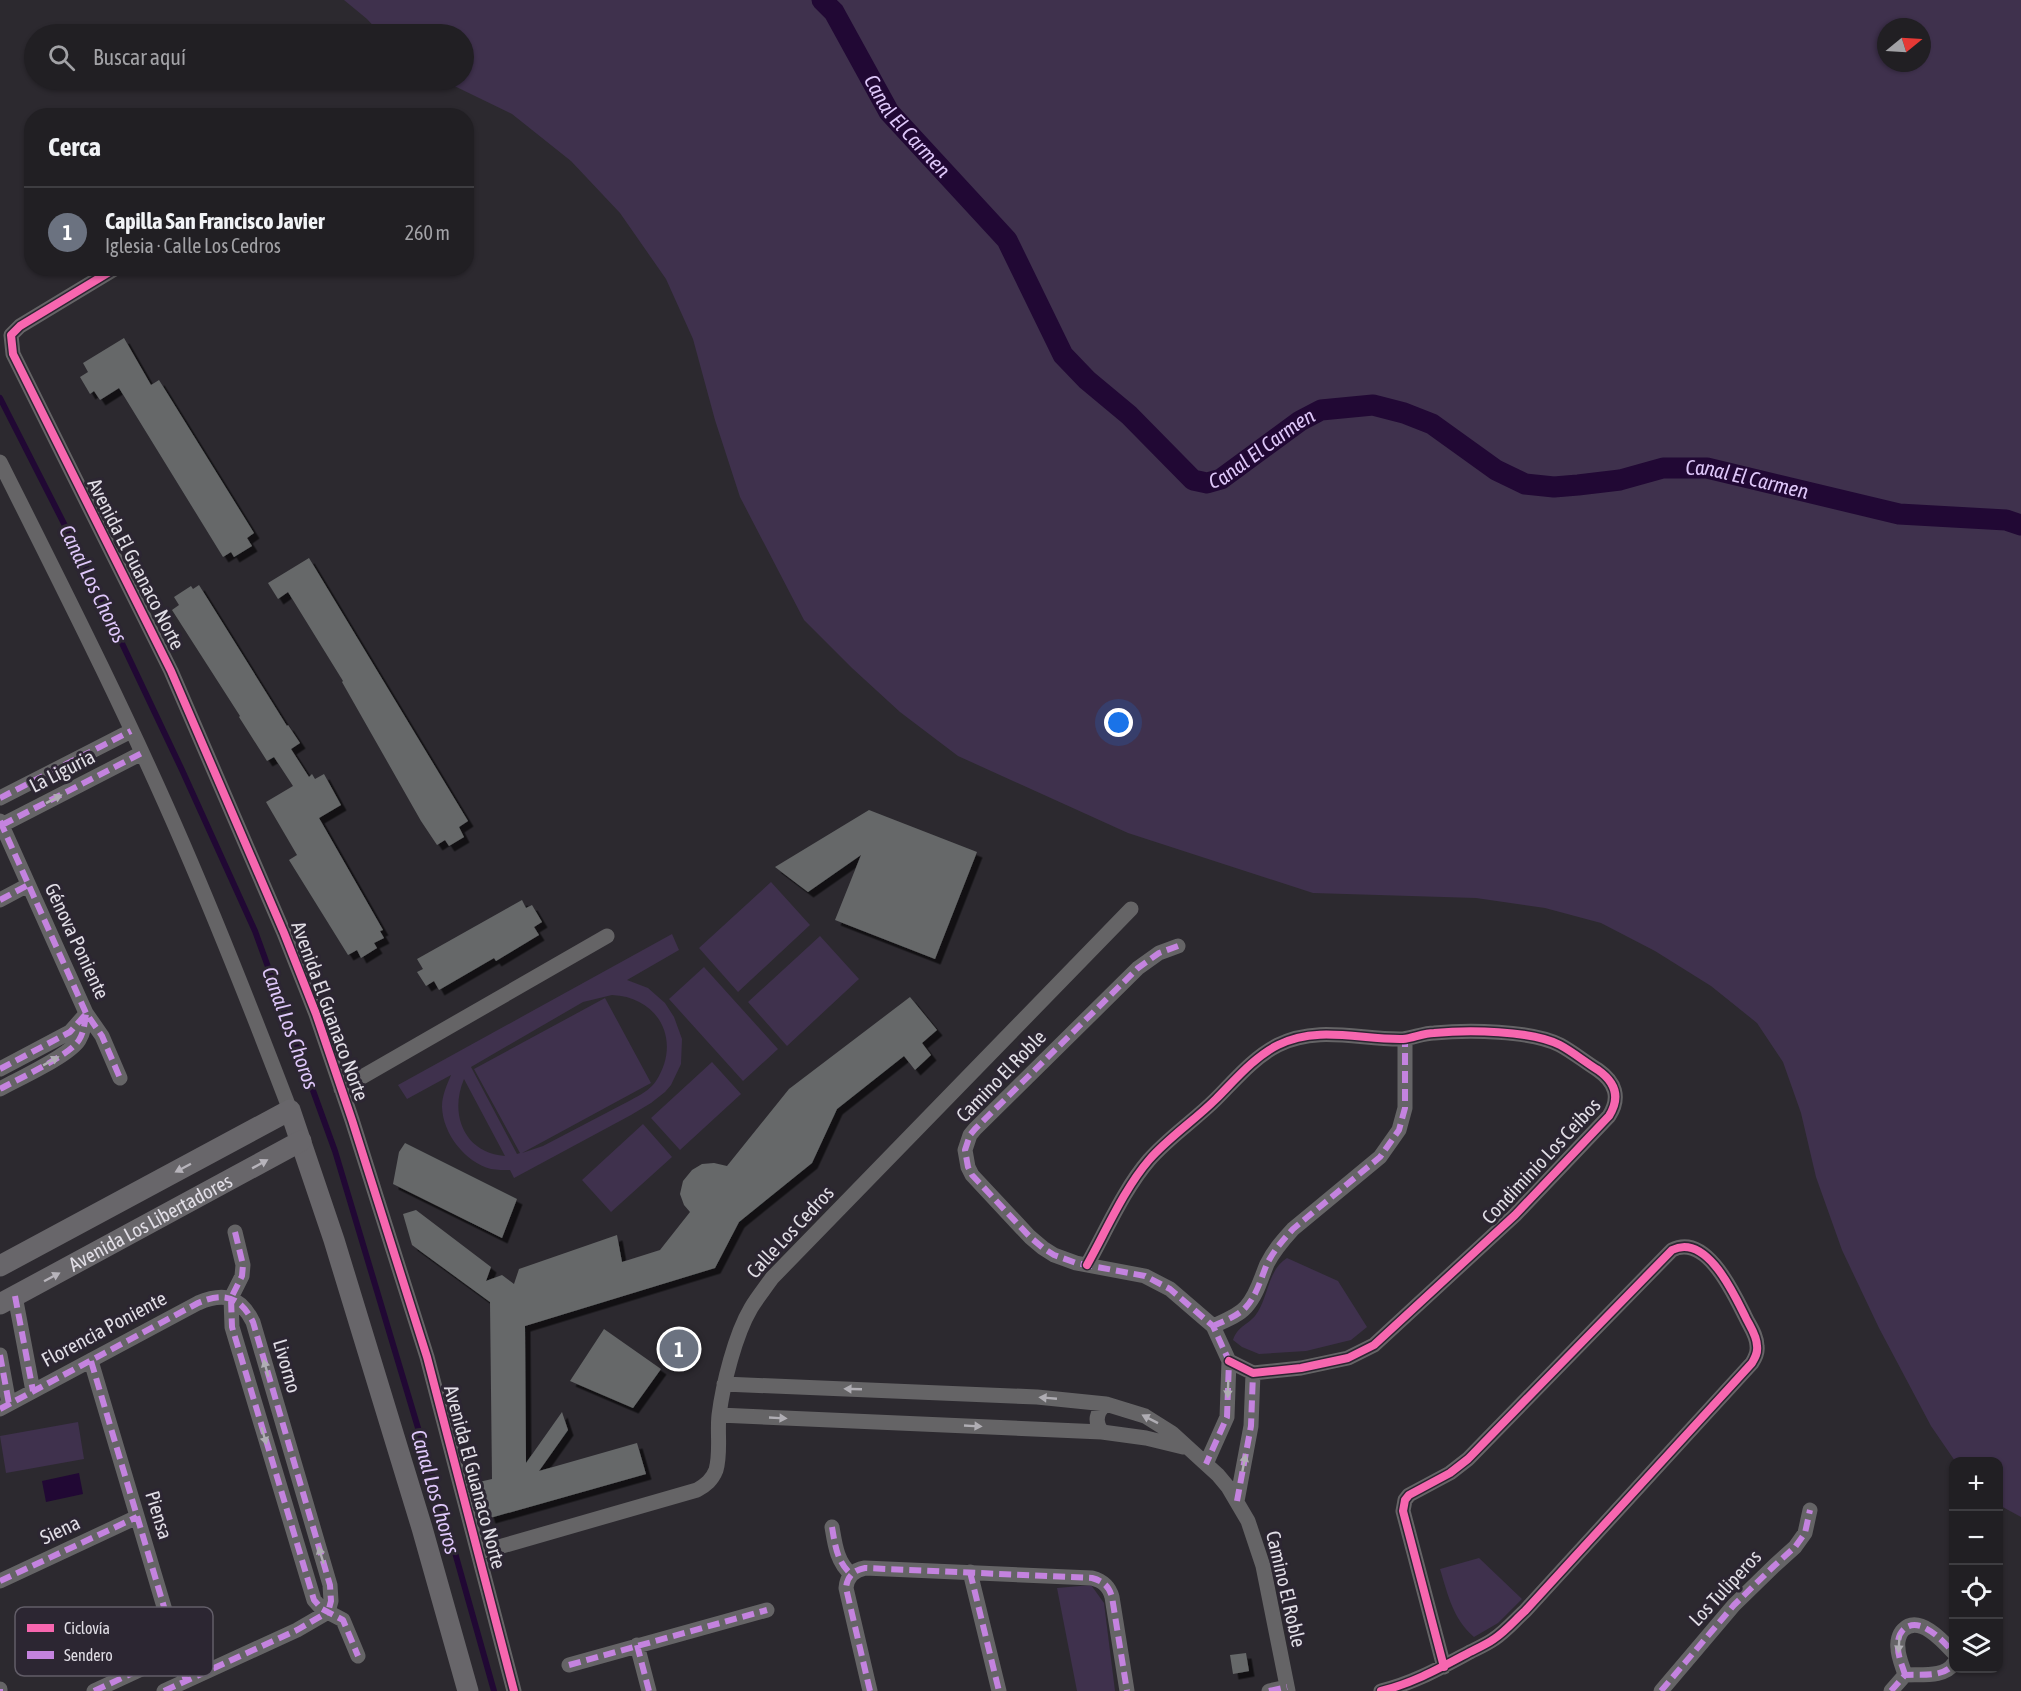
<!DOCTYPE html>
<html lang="es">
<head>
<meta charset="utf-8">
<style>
	:root { --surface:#211f23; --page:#2d2c30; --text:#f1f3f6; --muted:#a2a2a6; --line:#3e3d41; --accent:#d93025 }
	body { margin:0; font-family:"Asap Condensed",sans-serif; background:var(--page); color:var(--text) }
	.controls { position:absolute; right:18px; bottom:18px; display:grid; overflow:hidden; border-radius:12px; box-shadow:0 2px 4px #0004 }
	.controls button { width:54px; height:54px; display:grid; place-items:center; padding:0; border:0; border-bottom:2px solid var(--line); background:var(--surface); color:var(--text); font:30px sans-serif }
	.compass { position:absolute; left:1877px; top:18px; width:54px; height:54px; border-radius:50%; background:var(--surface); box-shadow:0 2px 4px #0004; rotate:72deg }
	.you { position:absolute; left:1119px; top:723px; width:21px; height:21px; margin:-15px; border:4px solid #fff; border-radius:50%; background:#1a73e8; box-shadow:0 0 0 9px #1a73e833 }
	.badge { display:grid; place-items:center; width:39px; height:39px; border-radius:50%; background:var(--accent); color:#fff; font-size:20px; font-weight:700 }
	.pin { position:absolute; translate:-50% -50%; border:3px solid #fff; box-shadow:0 2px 6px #0006 }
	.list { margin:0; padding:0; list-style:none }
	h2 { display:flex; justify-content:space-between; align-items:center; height:78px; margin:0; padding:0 24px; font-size:26px }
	h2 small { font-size:20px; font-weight:400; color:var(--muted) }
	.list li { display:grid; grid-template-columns:39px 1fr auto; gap:18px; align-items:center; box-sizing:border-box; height:90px; padding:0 24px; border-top:2px solid var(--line) }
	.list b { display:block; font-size:22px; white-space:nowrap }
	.list p { margin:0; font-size:20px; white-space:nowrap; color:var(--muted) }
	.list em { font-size:20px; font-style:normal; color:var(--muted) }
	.icon { flex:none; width:33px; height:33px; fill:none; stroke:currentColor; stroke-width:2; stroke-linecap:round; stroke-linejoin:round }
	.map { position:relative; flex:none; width:2021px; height:1691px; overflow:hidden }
	.search { position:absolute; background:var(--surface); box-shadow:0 2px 4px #0004; left:24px; top:24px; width:450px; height:66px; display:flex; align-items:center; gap:15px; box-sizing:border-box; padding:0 21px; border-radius:33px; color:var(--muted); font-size:22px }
	.panel { position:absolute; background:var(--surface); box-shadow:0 2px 4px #0004; left:24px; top:108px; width:450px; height:168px; border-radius:24px }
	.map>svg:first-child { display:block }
</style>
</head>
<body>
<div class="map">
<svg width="2021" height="1691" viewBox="0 0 2021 1691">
	<defs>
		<filter id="shadow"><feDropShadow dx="5.5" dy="5.5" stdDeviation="0" flood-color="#0009"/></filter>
	</defs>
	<rect width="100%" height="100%" fill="#2c292f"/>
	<path fill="#3f314d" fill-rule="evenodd" d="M 344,0 L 2021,0 L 2021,1517 L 1999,1505 L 1998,1462 L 1955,1461 L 1931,1426 L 1879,1328 L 1842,1250 L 1816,1177 L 1801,1113 L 1783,1062 L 1757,1023 L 1711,986 L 1655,951 L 1601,923 L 1545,908 L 1476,898 L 1313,893 L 1128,833 L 958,756 L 900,712 L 852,668 L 804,620 L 740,497 L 715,420 L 693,339 L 666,279 L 620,213 L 571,161 L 512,114 L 442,80 L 464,80 L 464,34 L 381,34 L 367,19 ZM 1886,27 L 1922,27 L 1922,63 L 1886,63 Z
		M 771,882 L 810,925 L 738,992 L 699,948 Z
		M 672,934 L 679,950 L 627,980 L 648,988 L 665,1003 L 674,1017 L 682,1039 L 681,1064 L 671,1085 L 665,1092 L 651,1103 L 631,1115 L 514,1178 L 510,1170 C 504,1170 497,1170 491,1169 C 465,1162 443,1134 442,1107 C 442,1095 447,1085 451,1075 L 407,1099 L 398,1085 ZM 612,995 C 659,997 682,1041 656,1081 C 650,1090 640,1095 631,1100 L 543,1146 L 522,1153 L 651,1083 L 605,998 L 474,1069 L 520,1153 L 517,1154 L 471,1067 L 583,1002 ZM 464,1079 L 505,1156 C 464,1153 449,1114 464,1079 Z
		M 820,936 L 859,979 L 787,1046 L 748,1002 Z
		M 704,967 L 778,1049 L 743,1081 L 669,999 Z
		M 712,1062 L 741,1094 L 680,1150 L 651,1118 Z
		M 643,1124 L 672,1157 L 611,1212 L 582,1180 Z
		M 1287,1258 L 1338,1281 L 1367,1327 L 1351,1340 L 1306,1351 L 1259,1354 L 1242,1347 L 1233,1340 C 1238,1326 1246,1326 1255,1316 C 1269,1298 1267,1270 1287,1258 Z
		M 78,1422 L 84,1459 L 6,1473 L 0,1436 Z
		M 1479,1558 L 1522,1599 L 1498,1623 L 1474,1637 C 1453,1619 1448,1595 1440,1569 Z
		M 1091,1585 L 1104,1603 L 1115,1691 L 1077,1691 L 1057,1588 Z"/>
	<path fill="#210834" d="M 79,1473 L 83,1494 L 46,1502 L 42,1481 Z"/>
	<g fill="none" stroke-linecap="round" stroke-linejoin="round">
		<path stroke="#210834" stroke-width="6" d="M 0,398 L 82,559 L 182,770 L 255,931 L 335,1151 L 448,1528 L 494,1691"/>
		<path stroke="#210834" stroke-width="21" id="s1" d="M 822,0 L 834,12 L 889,112 L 1007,240 L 1063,355 L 1087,380 L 1129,415 L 1193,480 L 1207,483 L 1221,479 L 1300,421 L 1321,410 L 1373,405 L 1404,413 L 1432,424 L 1496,470 L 1525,484 L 1554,487 L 1578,485 L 1620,480 L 1663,468 L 1707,468 L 1899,514 L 2006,520 L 2021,525"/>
	</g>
	<path fill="#666869" filter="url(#shadow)" d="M 124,338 L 151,385 L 159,380 L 254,533 L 247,538 L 252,546 L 234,557 L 231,552 L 223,557 L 119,388 L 100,400 L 94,391 L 90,394 L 80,377 L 88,372 L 83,363 Z
		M 309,558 L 468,821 L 459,827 L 464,837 L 449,846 L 445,840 L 437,845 L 421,821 L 342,682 L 343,681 L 288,592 L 278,599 L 268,583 Z
		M 199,585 L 287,726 L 288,725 L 300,743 L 291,749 L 309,777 L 312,774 L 315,779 L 324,774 L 341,805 L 319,818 L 383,930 L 380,931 L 384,938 L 374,943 L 377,948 L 361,958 L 357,950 L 348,955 L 289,860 L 297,855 L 266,802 L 293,786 L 274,757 L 267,761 L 239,717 L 240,716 L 172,610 L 179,605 L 174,597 L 191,586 L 193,589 Z
		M 869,810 L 977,852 L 935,959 L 835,920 L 861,855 L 808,892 L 775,867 Z
		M 522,900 L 526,908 L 532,905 L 542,922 L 534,927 L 539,935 L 496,961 L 494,958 L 439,990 L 434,981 L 426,986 L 417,972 L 423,969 L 417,959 Z
		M 910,997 L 937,1030 L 922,1043 L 931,1055 L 915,1070 L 904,1056 L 837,1109 L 812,1163 L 739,1222 L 715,1268 L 525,1326 L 526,1463 L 562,1412 L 568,1430 L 539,1471 L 637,1443 L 646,1474 L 490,1518 L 479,1482 L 492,1479 L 490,1302 L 412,1245 L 403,1214 L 416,1210 L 491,1267 L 486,1281 L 502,1275 L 514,1284 L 519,1269 L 617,1235 L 622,1262 L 660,1250 L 690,1212 L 684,1205 L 680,1194 L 683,1181 L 692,1170 L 702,1164 L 714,1163 L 727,1166 L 789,1089 Z
		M 405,1143 L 517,1199 L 502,1238 L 393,1184 L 399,1152 Z
		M 604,1329 L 661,1369 L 633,1408 L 570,1381 Z
		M 1246,1653 L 1249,1671 L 1233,1674 L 1230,1655 Z"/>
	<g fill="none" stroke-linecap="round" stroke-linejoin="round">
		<path stroke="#656466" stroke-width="15" d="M 116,268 L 20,326 L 11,335 L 13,354 L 171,671 L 284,933 L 316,1014 L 352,1120 L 427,1357 L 514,1691
			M 0,462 C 63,588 127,714 183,844 C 221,932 256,1021 290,1110
			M 0,798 L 131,731
			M 0,821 L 86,1013 L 102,1036 L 120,1078
			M 2,825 L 142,753
			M 0,900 L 28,885
			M 1178,946 L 1159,953 L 1138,968 L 975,1129 L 970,1135 L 965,1150 L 968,1167 L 972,1175 L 1030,1237 L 1043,1248 L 1054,1255 L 1076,1263 L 1145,1276 L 1170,1289 L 1213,1326 L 1229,1361 L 1227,1417 L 1206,1464
			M 0,1069 L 70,1032 L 85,1015
			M 0,1089 C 18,1079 69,1056 79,1040 C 84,1032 85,1022 86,1013
			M 341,1089 L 607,936
			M 235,1232 L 243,1265 L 242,1276 L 231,1298 L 232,1327 L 314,1600 L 322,1609 L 343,1620 L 358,1656
			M 1087,1265 C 1106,1231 1124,1189 1149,1160 C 1169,1137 1195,1120 1216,1099 C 1235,1080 1254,1057 1278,1045 C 1318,1025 1361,1040 1403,1039 C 1413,1038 1424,1033 1434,1033 C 1467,1030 1531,1030 1560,1045 C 1573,1052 1585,1062 1598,1070 C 1615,1082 1621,1097 1609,1116 L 1515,1215 L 1374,1345 L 1348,1358 L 1301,1368 L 1253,1373 L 1229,1361
			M 15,1296 L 33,1391
			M 1213,1326 C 1224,1321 1238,1316 1246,1307 C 1257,1295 1261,1278 1267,1264 C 1274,1250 1283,1240 1293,1229 L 1380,1157 L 1399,1130 L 1405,1108 L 1405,1039
			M 0,1355 L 9,1404
			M 91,1361 L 186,1681
			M 724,1384 L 1037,1397 L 1106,1404 L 1145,1416 L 1172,1433 L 1218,1475 L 1228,1487 L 1248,1521 L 1263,1566 L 1288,1691
			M 0,1409 L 198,1303 C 224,1292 240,1296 253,1322 L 330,1585 L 331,1601 L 328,1612
			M 719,1415 L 1102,1432 L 1146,1438 L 1183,1447
			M 1102,1432 C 1094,1422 1096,1412 1106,1404
			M 1237,1501 L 1251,1426 L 1253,1373
			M 832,1527 C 835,1545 837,1562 851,1574
			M 478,1553 L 697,1490 C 706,1485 712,1480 716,1470 C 721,1453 717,1433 719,1415 C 723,1384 735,1335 751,1308 C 757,1298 765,1288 772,1278 L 1131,909
			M 970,1572 L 999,1691
			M 0,1581 L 137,1517
			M 637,1645 L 649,1691
			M 569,1665 L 767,1610
			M 1905,1675 C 1903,1667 1898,1657 1898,1648 C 1897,1642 1899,1634 1903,1630 C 1919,1614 1943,1641 1954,1653
			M 0,1689 L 0,1691
			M 94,1691 L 178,1652
			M 164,1691 L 297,1630 L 328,1612
			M 870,1691 L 846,1588 C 847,1576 854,1570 865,1568 L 1092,1578 C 1103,1581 1109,1586 1112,1597 L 1127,1691
			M 1269,1691 L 1287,1687
			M 1381,1691 C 1414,1683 1440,1668 1470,1652 C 1478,1648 1487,1644 1494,1639 C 1506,1631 1515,1620 1525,1611 L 1752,1363 C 1755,1358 1758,1353 1757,1346 C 1757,1335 1749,1325 1745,1316 C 1733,1292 1706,1233 1672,1250 L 1468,1459 L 1450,1473 L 1409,1495 L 1405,1500 L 1403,1511 L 1444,1667
			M 1661,1691 L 1734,1605 L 1774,1566 L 1795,1547 L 1805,1533 L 1810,1510
			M 1891,1691 L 1905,1675 C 1921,1674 1945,1678 1954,1663"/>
		<g stroke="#68666a" stroke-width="21">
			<path d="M 0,1266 L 290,1110 L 334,1240 L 422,1528 L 468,1691"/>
			<path id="s2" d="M 0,1304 L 301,1141"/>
		</g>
		<path stroke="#c483df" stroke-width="6" stroke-dasharray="12 6" stroke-linecap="butt" d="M 0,798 L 131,731
			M 0,821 L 86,1013 L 102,1036 L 120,1078
			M 2,825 L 142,753
			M 0,900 L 28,885
			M 1178,946 L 1159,953 L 1138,968 L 975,1129 L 970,1135 L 965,1150 L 968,1167 L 972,1175 L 1030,1237 L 1043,1248 L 1054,1255 L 1076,1263 L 1145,1276 L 1170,1289 L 1213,1326 L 1229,1361 L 1227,1417 L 1206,1464
			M 0,1069 L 70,1032 L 85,1015
			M 0,1089 C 18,1079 69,1056 79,1040 C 84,1032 85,1022 86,1013
			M 235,1232 L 243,1265 L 242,1276 L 231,1298 L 232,1327 L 314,1600 L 322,1609 L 343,1620 L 358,1656
			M 15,1296 L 33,1391
			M 1213,1326 C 1224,1321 1238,1316 1246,1307 C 1257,1295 1261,1278 1267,1264 C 1274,1250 1283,1240 1293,1229 L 1380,1157 L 1399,1130 L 1405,1108 L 1405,1039
			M 0,1355 L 9,1404
			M 91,1361 L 186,1681
			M 0,1409 L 198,1303 C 224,1292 240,1296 253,1322 L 330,1585 L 331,1601 L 328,1612
			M 1237,1501 L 1251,1426 L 1253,1373
			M 832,1527 C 835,1545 837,1562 851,1574
			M 970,1572 L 999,1691
			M 0,1581 L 137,1517
			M 637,1645 L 649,1691
			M 569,1665 L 767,1610
			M 1905,1675 C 1903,1667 1898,1657 1898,1648 C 1897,1642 1899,1634 1903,1630 C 1919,1614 1943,1641 1954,1653
			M 0,1689 L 0,1691
			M 94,1691 L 178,1652
			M 164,1691 L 297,1630 L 328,1612
			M 870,1691 L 846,1588 C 847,1576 854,1570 865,1568 L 1092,1578 C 1103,1581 1109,1586 1112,1597 L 1127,1691
			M 1269,1691 L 1287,1687
			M 1661,1691 L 1734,1605 L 1774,1566 L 1795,1547 L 1805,1533 L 1810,1510
			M 1891,1691 L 1905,1675 C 1921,1674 1945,1678 1954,1663"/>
		<g stroke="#2c2632" stroke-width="11">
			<path id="cycleway" d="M 116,268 L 20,326 L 11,335 L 13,354 L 171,671 L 284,933 L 316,1014 L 352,1120 L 427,1357 L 514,1691
				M 1087,1265 C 1106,1231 1124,1189 1149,1160 C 1169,1137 1195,1120 1216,1099 C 1235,1080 1254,1057 1278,1045 C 1318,1025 1361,1040 1403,1039 C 1413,1038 1424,1033 1434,1033 C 1467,1030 1531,1030 1560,1045 C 1573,1052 1585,1062 1598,1070 C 1615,1082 1621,1097 1609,1116 L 1515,1215 L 1374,1345 L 1348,1358 L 1301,1368 L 1253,1373 L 1229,1361
				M 1381,1691 C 1414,1683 1440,1668 1470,1652 C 1478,1648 1487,1644 1494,1639 C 1506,1631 1515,1620 1525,1611 L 1752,1363 C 1755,1358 1758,1353 1757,1346 C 1757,1335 1749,1325 1745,1316 C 1733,1292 1706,1233 1672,1250 L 1468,1459 L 1450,1473 L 1409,1495 L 1405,1500 L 1403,1511 L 1444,1667"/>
		</g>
		<use href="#cycleway" stroke="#f766af" stroke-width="8"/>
	</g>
	<defs><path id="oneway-solid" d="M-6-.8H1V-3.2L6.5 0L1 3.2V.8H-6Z" transform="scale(1.5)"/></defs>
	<g fill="#afadb3">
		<use href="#oneway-solid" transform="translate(54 799) rotate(-27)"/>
		<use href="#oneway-solid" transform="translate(51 1061) rotate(-29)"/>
		<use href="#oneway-solid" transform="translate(266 1368) rotate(-106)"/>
		<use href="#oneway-solid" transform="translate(853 1389) rotate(-178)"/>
		<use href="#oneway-solid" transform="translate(1228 1389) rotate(92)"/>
		<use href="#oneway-solid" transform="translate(1048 1398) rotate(-175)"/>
		<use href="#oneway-solid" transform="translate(778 1418) rotate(3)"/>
		<use href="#oneway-solid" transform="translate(1150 1419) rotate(-153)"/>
		<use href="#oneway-solid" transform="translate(973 1426) rotate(3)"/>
		<use href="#oneway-solid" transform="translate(264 1436) rotate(74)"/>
		<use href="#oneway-solid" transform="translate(1244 1463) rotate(-79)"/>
		<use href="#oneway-solid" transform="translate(321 1555) rotate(-107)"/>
		<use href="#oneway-solid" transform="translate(1899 1644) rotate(94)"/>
	</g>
	<g fill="#b7b4bb">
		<use href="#oneway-solid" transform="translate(260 1164) rotate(-29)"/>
		<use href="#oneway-solid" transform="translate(183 1168) rotate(152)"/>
		<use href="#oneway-solid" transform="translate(52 1277) rotate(-28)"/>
	</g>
	<g text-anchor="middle" stroke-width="6" stroke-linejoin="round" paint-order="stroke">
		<g font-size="20" fill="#e1dee6" stroke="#2c2632">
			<text transform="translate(136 564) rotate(63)" y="7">Avenida El Guanaco Norte</text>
			<text transform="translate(62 771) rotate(-27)" y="7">La Liguria</text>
			<text transform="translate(77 941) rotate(65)" y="7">Génova Poniente</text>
			<text transform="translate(330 1011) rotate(70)" y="7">Avenida El Guanaco Norte</text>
			<text transform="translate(1001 1076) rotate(-46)" y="7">Camino El Roble</text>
			<text transform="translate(1541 1161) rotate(-47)" y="7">Condiminio Los Ceibos</text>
			<text dy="7" stroke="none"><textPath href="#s2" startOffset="171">Avenida Los Libertadores</textPath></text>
			<text transform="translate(790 1232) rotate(-47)" y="7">Calle Los Cedros</text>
			<text transform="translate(104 1329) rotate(-28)" y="7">Florencia Poniente</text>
			<text transform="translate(287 1366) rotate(74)" y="7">Livorno</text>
			<text transform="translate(475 1477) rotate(75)" y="7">Avenida El Guanaco Norte</text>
			<text transform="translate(159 1515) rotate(73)" y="7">Piensa</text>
			<text transform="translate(60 1530) rotate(-25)" y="7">Siena</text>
			<text transform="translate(1725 1588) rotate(-47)" y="7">Los Tuliperos</text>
			<text transform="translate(1286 1589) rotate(77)" y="7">Camino El Roble</text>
		</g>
		<g font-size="21" font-style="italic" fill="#dec7f9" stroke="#2c2632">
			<text dy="7" stroke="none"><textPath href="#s1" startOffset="153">Canal El Carmen</textPath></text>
			<text dy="7" stroke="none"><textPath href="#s1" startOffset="693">Canal El Carmen</textPath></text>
			<text dy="7" stroke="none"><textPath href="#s1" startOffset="1215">Canal El Carmen</textPath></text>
			<text transform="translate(93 584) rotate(64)" y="7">Canal Los Choros</text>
			<text transform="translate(290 1028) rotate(70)" y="7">Canal Los Choros</text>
			<text transform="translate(435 1492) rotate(74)" y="7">Canal Los Choros</text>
		</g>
	</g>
	<rect x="15" y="1607" width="198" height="69" rx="9" fill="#2c2632" stroke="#625d68" stroke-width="1.5"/>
	<rect x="27" y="1624" width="27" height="8" fill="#f766af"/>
	<rect x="27" y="1651" width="27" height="8" fill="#c483df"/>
	<g font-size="16" fill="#e1dee6">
		<text x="64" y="1634">Ciclovía</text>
		<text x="64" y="1661">Sendero</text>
	</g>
</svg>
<div class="controls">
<button>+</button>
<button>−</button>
<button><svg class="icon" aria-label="locate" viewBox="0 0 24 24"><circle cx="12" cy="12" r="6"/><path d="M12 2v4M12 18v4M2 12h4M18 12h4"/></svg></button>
<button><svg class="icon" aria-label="layers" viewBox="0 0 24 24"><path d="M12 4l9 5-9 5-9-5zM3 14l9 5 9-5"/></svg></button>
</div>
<svg class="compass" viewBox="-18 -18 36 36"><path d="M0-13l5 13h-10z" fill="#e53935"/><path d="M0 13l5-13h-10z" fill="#a2a2a6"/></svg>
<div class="you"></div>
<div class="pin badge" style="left:679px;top:1349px;background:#6b7280">1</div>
<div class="search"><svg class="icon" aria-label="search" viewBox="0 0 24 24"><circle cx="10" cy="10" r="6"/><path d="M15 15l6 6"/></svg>Buscar aquí</div>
<section class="panel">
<h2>Cerca<small></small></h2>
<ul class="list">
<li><span class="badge" style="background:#6b7280">1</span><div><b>Capilla San Francisco Javier</b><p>Iglesia · Calle Los Cedros</p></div><em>260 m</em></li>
</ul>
</section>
</div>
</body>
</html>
